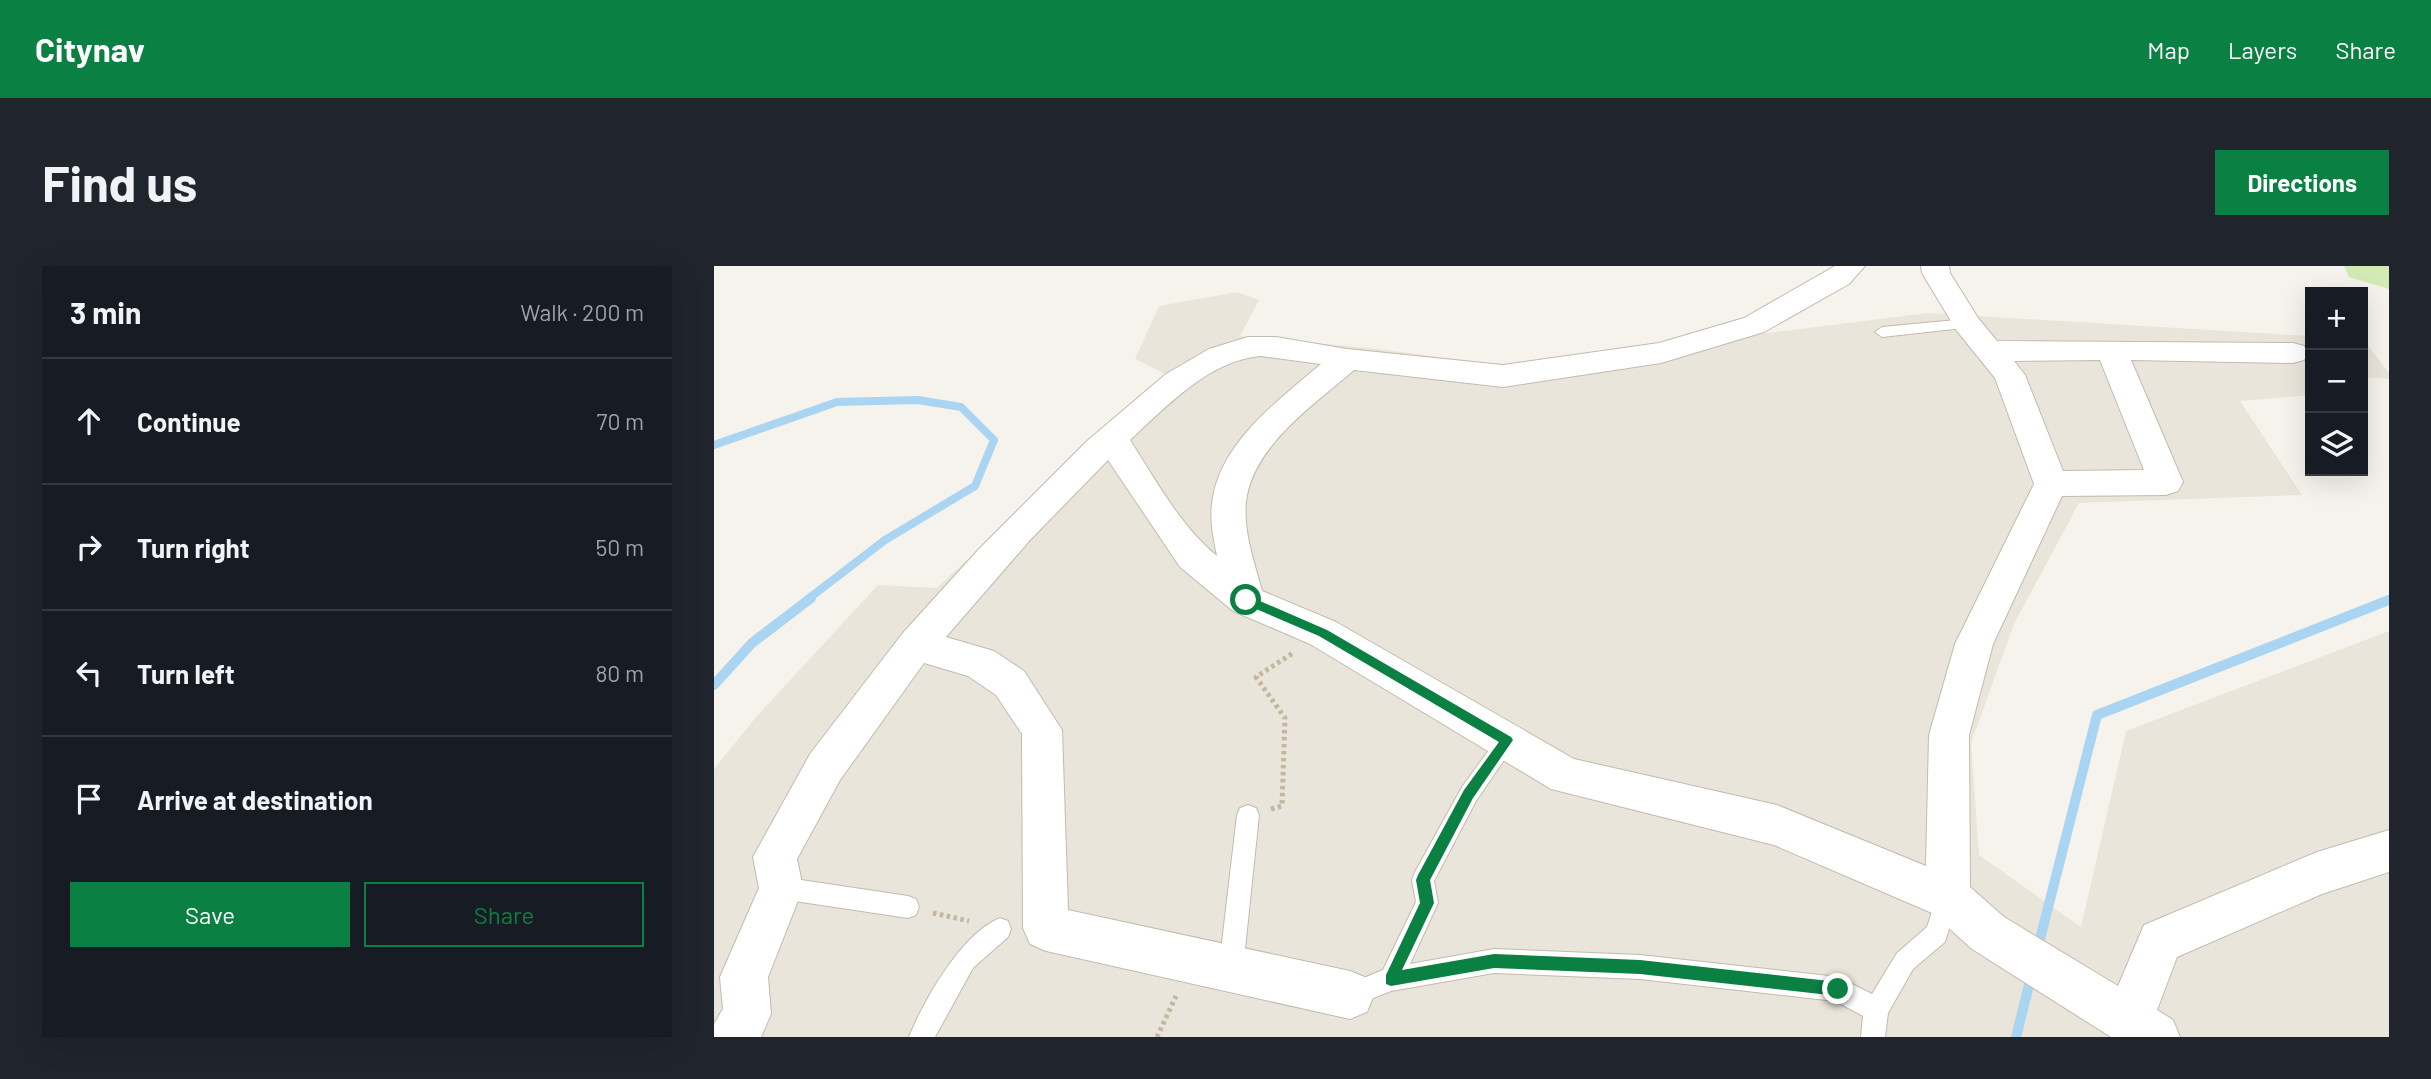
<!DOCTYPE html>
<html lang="en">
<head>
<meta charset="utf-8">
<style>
	:root { --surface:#171b24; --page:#20242c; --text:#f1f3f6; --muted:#9ea1a6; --line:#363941; --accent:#0b8043 }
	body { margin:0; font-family:Barlow,sans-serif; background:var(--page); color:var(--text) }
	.controls { position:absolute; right:21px; top:21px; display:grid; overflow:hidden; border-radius:0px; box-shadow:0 7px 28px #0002 }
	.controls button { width:63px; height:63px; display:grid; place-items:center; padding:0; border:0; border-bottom:2px solid var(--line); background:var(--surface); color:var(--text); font:35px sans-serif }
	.stop { position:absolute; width:21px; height:21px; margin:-16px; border:5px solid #0b8043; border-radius:50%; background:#fff }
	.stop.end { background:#0b8043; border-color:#fff; box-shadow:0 2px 7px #0008 }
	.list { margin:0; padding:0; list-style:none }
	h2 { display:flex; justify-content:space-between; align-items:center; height:91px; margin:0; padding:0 28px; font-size:30px }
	h2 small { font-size:23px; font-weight:400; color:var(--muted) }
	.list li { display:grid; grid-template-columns:46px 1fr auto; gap:21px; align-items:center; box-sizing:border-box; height:126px; padding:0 28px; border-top:2px solid var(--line) }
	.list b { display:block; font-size:26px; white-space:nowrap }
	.list em { font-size:23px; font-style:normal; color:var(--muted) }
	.actions { display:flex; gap:14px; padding:21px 28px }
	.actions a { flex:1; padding:16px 0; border:2px solid var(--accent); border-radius:0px; text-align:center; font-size:24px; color:var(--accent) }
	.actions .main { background:var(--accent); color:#fff }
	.icon { flex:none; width:38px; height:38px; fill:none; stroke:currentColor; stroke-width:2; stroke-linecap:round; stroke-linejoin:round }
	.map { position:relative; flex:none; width:1675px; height:771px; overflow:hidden; border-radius:0px }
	header { display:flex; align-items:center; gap:42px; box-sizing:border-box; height:98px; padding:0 35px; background:var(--accent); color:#fff }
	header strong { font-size:33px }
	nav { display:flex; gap:38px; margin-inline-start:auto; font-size:24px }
	.intro { display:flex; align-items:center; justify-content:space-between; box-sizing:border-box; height:168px; padding:0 42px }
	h1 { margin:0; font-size:49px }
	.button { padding:18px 32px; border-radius:0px; background:var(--accent); color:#fff; font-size:24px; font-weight:700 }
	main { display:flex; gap:42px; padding:0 42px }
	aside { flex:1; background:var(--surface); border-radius:0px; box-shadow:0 7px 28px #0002 }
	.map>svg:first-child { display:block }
</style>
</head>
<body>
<header>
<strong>Citynav</strong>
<nav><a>Map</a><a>Layers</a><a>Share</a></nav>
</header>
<div class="intro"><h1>Find us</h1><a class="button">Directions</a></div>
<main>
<aside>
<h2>3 min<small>Walk · 200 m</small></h2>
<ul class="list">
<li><svg class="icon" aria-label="ahead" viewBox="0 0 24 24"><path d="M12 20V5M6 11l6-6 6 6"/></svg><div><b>Continue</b></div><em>70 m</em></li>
<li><svg class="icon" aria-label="right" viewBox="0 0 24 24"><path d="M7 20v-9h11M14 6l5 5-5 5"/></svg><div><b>Turn right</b></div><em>50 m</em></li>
<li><svg class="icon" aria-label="left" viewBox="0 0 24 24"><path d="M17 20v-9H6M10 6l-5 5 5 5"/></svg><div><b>Turn left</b></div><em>80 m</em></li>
<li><svg class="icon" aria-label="arrive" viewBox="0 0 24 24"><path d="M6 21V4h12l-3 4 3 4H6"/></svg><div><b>Arrive at destination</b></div></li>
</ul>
<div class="actions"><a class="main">Save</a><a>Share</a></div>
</aside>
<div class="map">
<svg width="1675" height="771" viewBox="0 0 1675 771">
	<rect width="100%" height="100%" fill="#f6f3ec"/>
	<path fill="#eae5da" d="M 523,26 L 545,34 L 526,70 L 664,83 L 792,100 L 1214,47 L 1596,70 L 1596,129 L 1526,135 L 1588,229 L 1365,237 L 1300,358 L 1257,477 L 1265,589 L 1367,661 L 1412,465 L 1675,365 L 1675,771 L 0,771 L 0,503 L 43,450 L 164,319 L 223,322 L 451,108 L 421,93 L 445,40 Z
		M 1649,73 L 1675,107 L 1675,113 L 1649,111 Z"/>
	<path fill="#d2eab5" d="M 1630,0 L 1675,0 L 1675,23 L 1635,11 Z"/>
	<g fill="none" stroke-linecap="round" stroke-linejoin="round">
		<path stroke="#a9d4f2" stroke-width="8" d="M 0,179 L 123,136 L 204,134 L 247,141 L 280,174 L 261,220 L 171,274 L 94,333"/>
		<path stroke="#a9d4f2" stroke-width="10" d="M 0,419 L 38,377 L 97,332
			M 1323,685 L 1383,449 L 1675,334
			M 1302,771 L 1318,707"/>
		<g stroke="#c2bbae" stroke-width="2">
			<path id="service" d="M 1253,53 L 1258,55 L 1260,58 L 1258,61 L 1168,71 L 1161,66 L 1168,61 Z
				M 793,466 L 800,469 L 803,475 L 762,535 L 720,615 L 724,637 L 696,698 L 780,683 L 926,689 L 1124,711 L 1158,728 L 1183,687 L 1213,661 L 1225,624 L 1233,621 L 1241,624 L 1244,632 L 1231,676 L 1199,703 L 1174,747 L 1171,771 L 1147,771 L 1149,750 L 1121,735 L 926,713 L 780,707 L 677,725 L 636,741 L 628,737 L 624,729 L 628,721 L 669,704 L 702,636 L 698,614 L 701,606 L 748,521 L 786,469 Z
				M 534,539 L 542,542 L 545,549 L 529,702 L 525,710 L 517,714 L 509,710 L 505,702 L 523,549 L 526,542 Z
				M 67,611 L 194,630 L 202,633 L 205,641 L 202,649 L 194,652 L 67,633 L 59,630 L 56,622 L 59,614 Z
				M 286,652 L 294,655 L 297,663 L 294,671 L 259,702 L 221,771 L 195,771 C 210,734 248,667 286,652 Z"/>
		</g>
		<g stroke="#c2bbae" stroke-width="2">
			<path id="minor" d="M 1121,0 L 1151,0 L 1135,18 L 1050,66 L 947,97 L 789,121 L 640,104 C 601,138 544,176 533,229 C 527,260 540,295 548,325 L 622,356 L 860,493 L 1063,539 L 1212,600 L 1215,469 L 1241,378 L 1320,218 L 1281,112 L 1243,65 L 1208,7 L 1207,0 L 1235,0 L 1236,7 L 1264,52 L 1283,75 L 1579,77 L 1590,80 L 1594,87 L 1590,94 L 1579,97 L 1417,94 L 1469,216 L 1464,225 L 1452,229 L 1348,230 L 1279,378 L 1255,469 L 1256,621 L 1290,651 L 1404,720 L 1430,659 L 1603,586 L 1675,564 L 1675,606 L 1608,628 L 1463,691 L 1443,744 L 1459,754 L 1466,771 L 1397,771 L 1258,683 L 1218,647 L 1060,579 L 837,523 L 596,378 L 519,345 L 466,301 L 394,194 L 316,274 L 232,371 L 280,385 L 310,405 L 348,464 L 354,644 L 636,705 L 653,712 L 660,729 L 653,746 L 636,753 L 332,685 L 316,678 L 309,662 L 308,468 L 282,429 L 254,410 L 210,397 L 126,514 L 83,593 L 89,622 L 54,711 L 57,748 L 47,771 L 0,771 L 0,758 L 9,743 L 6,711 L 45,622 L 39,591 L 96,488 L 188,368 L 265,283 L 373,175 L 452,108 L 495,83 L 534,71 L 562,71 L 633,83 L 789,99 L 945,77 L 1030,52 ZM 547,90 L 607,98 C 566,133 509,174 499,231 C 495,250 499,271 503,290 C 467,261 441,213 416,174 C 452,141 495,94 547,90 ZM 1386,94 L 1430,204 L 1349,205 L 1311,109 L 1300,95 Z"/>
		</g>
		<path stroke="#c4b79f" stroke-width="5" stroke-dasharray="3.5 3.5" stroke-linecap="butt" d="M 557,543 L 568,540 L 571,452 L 542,411 L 579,387
			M 219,647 L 255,655
			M 443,771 L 462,730"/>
		<use href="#service" fill="#fff" fill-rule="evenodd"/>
		<use href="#minor" fill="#fff" fill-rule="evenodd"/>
	</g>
	<path fill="#0b8043" d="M 532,329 L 613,364 L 797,471 L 799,474 L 759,532 L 716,614 L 720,637 L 688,704 L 780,688 L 926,694 L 1124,716 L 1129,718 L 1129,728 L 1124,730 L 926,708 L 780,702 L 677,720 L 672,718 L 672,709 L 706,637 L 702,614 L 704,609 L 750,524 L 785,476 L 605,370 L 528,337 L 528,331 Z"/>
</svg>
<div class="controls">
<button>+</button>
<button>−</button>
<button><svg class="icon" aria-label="layers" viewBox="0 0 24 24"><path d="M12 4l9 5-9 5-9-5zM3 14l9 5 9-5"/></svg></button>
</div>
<div class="stop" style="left:532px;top:334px"></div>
<div class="stop end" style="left:1124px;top:723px"></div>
</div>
</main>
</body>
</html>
